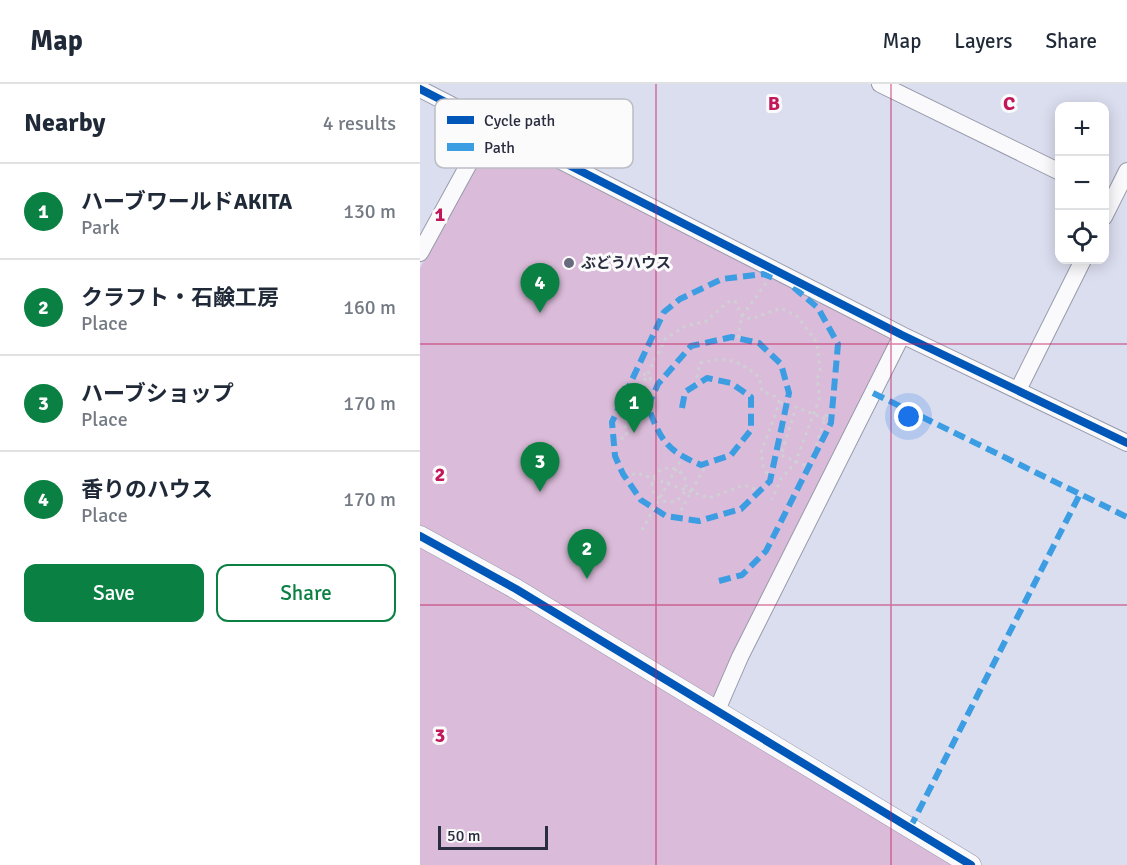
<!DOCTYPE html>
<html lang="en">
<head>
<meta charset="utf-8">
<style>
	:root { --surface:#fff; --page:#f2f2f3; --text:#1f2937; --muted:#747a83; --line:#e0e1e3; --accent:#0b8043 }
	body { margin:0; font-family:Signika,"Noto Sans JP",sans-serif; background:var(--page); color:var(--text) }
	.controls { position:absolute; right:18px; top:18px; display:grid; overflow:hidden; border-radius:12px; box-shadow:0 3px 15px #0003 }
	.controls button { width:54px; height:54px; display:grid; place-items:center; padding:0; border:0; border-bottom:2px solid var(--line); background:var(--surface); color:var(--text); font:30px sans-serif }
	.scale { position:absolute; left:18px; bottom:15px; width:110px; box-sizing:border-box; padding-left:6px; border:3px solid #2a2d40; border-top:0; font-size:16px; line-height:21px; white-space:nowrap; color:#2a2d40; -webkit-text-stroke:4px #fbfbfb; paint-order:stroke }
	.you { position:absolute; left:489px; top:333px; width:21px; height:21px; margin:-15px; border:4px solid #fff; border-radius:50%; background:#1a73e8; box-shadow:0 0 0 9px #1a73e833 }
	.badge { display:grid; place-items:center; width:39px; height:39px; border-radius:50%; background:var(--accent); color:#fff; font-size:20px; font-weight:700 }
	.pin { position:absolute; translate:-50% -50px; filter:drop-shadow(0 2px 3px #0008) }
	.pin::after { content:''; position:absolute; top:32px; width:21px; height:18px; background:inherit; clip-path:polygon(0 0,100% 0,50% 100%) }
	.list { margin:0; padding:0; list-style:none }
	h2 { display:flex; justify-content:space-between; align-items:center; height:78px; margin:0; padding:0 24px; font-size:26px }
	h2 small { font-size:20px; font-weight:400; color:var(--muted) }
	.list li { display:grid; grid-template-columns:39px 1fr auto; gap:18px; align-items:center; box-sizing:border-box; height:96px; padding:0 24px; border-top:2px solid var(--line) }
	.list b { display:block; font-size:22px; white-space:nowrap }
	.list p { margin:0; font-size:20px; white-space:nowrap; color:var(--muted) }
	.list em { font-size:20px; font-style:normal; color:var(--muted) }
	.actions { display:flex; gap:12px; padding:18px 24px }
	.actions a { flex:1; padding:14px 0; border:2px solid var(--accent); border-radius:12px; text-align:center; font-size:21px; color:var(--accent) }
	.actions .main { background:var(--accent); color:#fff }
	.icon { flex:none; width:33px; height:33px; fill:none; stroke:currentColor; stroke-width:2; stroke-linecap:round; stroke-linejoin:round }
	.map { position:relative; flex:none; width:707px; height:781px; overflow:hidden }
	header { display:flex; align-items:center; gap:36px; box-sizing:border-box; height:84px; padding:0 30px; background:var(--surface); border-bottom:2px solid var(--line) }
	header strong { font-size:28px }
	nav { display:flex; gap:33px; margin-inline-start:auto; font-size:21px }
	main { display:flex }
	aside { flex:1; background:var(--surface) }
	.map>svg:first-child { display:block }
</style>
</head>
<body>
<header>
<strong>Map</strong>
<nav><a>Map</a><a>Layers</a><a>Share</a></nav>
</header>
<main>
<aside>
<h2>Nearby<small>4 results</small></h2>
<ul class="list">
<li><span class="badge">1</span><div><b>ハーブワールドAKITA</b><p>Park</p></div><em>130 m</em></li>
<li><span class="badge">2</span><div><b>クラフト・石鹸工房</b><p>Place</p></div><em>160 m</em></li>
<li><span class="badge">3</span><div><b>ハーブショップ</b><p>Place</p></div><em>170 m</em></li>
<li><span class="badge">4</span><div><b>香りのハウス</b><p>Place</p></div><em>170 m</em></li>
</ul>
<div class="actions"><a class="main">Save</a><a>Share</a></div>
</aside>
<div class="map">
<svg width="707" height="781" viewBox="0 0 707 781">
	<rect width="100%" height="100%" fill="#dbdeef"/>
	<path fill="#dabbd9" d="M 72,49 L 476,254 L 294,616 L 0,445 L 0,184 L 45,104 Z
		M 0,461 L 97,514 L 539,781 L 0,781 Z"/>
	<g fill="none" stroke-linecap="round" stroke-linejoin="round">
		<g stroke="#979aaa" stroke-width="18">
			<path id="minor" d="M 460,0 L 640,88
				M 0,5 L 482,251 L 707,359
				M 684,133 L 707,87
				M 0,169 L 69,43
				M 598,306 L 663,176
				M 297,626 L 320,573 L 482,251"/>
		</g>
		<g stroke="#979aaa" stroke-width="21">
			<path id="tertiary" d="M 0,452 L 96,505 L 551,781"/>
		</g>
		<path stroke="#cfd0d6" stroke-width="3" stroke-dasharray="3 4.5" stroke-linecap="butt" d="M 318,254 L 322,232 L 346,199
			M 217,285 L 238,300
			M 275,301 L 280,279 C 306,272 319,276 339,293 L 342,307 L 356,313 L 360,320
			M 405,335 L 376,323 L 361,371 L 389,383 L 408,326
			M 194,358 L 207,352 L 204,336 L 246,254 L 266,242 L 286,237 L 308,218 L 315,217 L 322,232 L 331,235 L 361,224 L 378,233 L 397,259 L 400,286 L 397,296 L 400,313 L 375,379 L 361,395 L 352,416
			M232 401a17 17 0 1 1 34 0a17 17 0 1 1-34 0Z
			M 205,393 L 217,389 L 289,414 L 324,401 L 340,407
			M 350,397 L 343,381 L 341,369 L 358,323 L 362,317 L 367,317
			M 260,434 L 262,424 L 287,379
			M 222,446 L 262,374"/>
		<use href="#minor" stroke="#fafafd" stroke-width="16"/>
		<use href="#tertiary" stroke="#fafafd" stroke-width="20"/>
		<path stroke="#3d9de3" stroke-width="6" stroke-dasharray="12 6" stroke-linecap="butt" d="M 453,309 L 707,433
			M 262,324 L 265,308 L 287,294 L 311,299 L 331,313 L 331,346 L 311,371 L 281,381 C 247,367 240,356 228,322 L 238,300 L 271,262 L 312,253 L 339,259 L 361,280 L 369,309 L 350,397 L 321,425 L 279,437 L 246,432 L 221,416 L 203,390 L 195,372 L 192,338 L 244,228 L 260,215 L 302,195 L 343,190 L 354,194
			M 299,497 L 322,491 L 346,467 L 411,339 L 418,260 L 398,224 L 371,201
			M 490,744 L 660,410"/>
		<g stroke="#fbfbfb" stroke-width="11">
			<path id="cycleway" d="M 0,5 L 482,251 L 707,359
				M 0,452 L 96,505 L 551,781"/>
		</g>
		<use href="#cycleway" stroke="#0057b8" stroke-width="8"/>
	</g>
	<path fill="none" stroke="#c2185b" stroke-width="1.5" stroke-opacity="0.55" d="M 236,0 L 236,781M 471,0 L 471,781M 0,260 L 707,260M 0,521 L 707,521"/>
	<circle fill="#686b7d" stroke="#fbfbfb" stroke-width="2" cx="149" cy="179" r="6"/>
	<g text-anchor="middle" stroke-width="6" stroke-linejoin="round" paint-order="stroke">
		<g font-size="15" font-weight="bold" fill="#2a2d40" stroke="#fbfbfb" text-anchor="start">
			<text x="161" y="184">ぶどうハウス</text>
		</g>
	</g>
	<rect x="15" y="15" width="198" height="69" rx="9" fill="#fbfbfb" stroke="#bcbdc3" stroke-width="1.5"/>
	<rect x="27" y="32" width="27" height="8" fill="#0057b8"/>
	<rect x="27" y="59" width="27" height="8" fill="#3d9de3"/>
	<g font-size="16" fill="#2a2d40">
		<text x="64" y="42">Cycle path</text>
		<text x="64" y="69">Path</text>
	</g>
	<g font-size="20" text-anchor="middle" font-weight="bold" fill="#c2185b" stroke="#fbfbfb" stroke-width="6" stroke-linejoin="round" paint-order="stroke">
		<text x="354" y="26">B</text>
		<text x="589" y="26">C</text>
		<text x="20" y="137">1</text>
		<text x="20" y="397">2</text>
		<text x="20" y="658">3</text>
	</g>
</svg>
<div class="controls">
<button>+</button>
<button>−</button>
<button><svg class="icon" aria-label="locate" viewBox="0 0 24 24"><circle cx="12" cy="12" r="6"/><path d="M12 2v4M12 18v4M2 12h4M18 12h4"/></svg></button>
</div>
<div class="scale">50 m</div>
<div class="you"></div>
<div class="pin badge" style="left:214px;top:349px">1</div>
<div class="pin badge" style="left:167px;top:495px">2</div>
<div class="pin badge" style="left:120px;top:408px">3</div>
<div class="pin badge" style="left:120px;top:229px">4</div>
</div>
</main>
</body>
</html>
